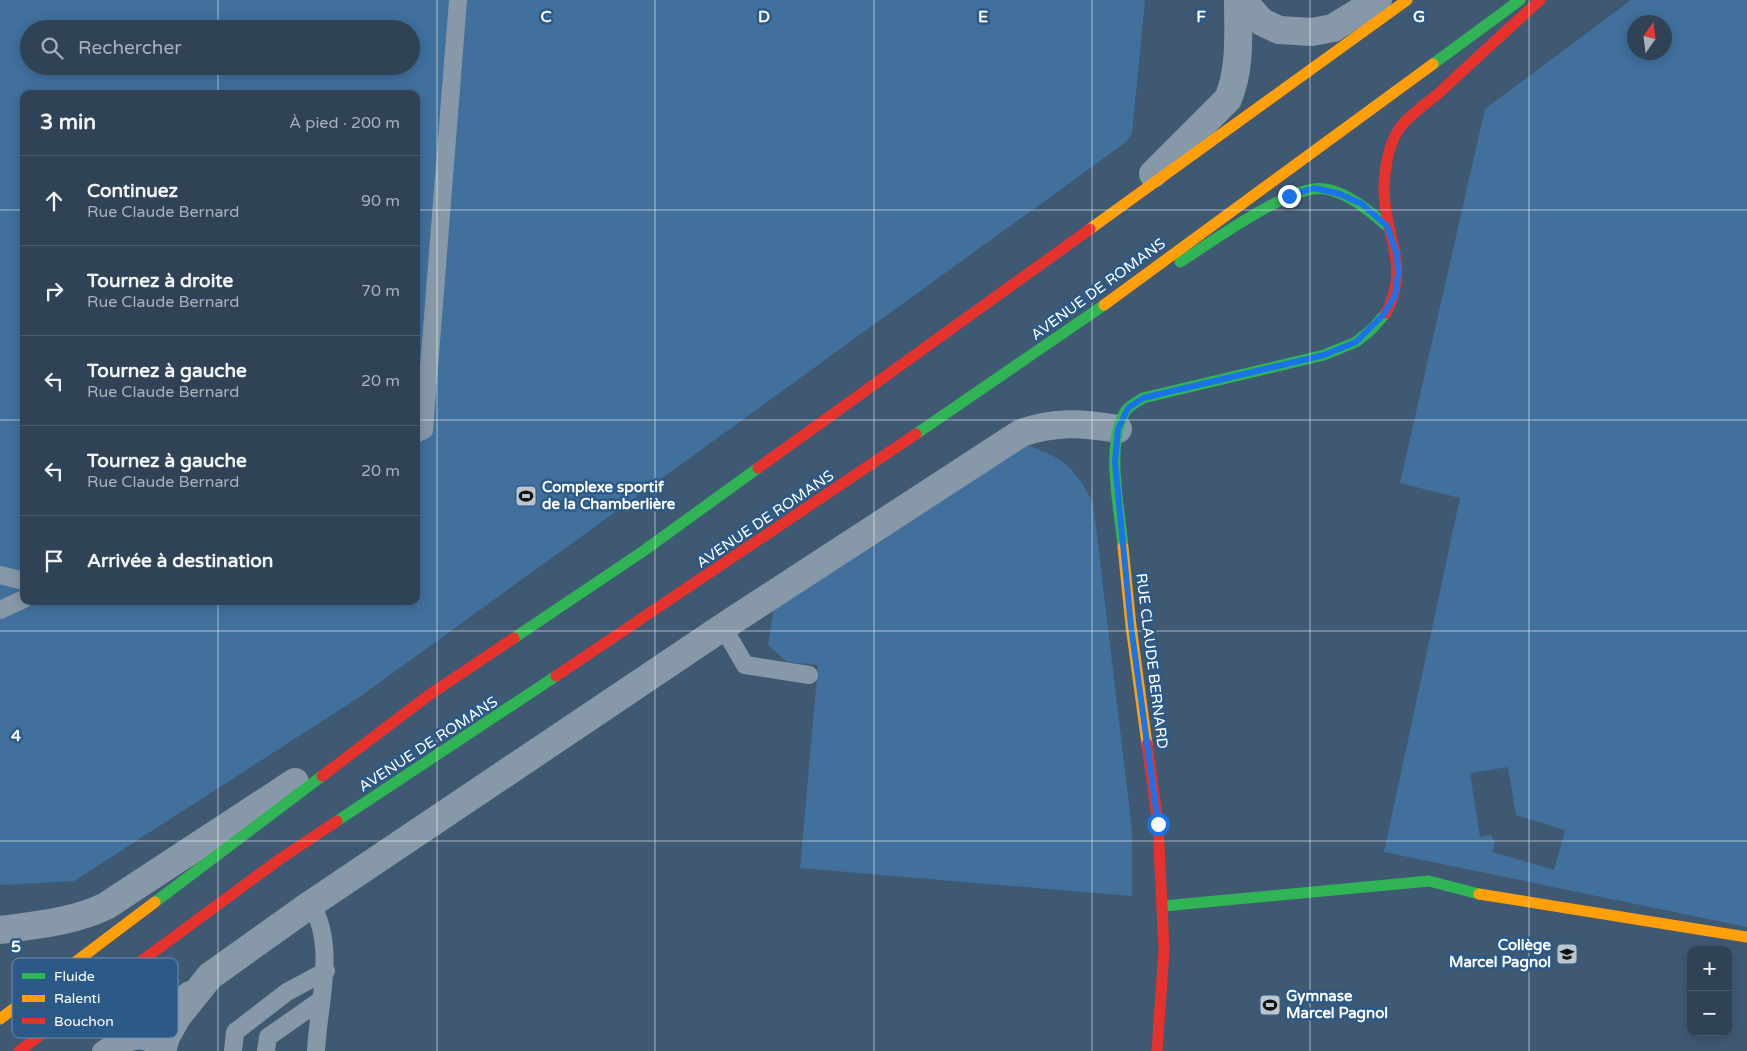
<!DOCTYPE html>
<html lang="fr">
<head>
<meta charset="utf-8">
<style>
	:root { --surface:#304356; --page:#384a5c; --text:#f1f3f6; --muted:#a8b0b9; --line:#4b5c6c }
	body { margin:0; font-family:"Varela Round",sans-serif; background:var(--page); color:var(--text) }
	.controls { position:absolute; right:15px; bottom:15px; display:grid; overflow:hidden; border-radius:10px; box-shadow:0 2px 12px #0003 }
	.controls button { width:45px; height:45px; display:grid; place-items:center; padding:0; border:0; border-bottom:1px solid var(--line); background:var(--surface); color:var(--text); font:25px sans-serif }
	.compass { position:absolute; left:1627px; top:15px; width:45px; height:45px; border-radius:50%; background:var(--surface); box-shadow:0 2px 12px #0003; rotate:14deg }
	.stop { position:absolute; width:15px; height:15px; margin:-11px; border:4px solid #1a73e8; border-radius:50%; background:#fff }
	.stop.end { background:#1a73e8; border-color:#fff; box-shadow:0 1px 5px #0008 }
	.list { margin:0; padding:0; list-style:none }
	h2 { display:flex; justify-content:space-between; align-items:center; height:65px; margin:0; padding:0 20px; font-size:21px }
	h2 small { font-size:16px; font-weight:400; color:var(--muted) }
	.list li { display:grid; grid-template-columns:32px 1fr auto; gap:15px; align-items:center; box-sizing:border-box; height:90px; padding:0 20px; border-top:1px solid var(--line) }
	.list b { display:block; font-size:19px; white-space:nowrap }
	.list p { margin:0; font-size:16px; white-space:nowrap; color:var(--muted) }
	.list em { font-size:16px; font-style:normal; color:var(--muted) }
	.icon { flex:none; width:28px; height:28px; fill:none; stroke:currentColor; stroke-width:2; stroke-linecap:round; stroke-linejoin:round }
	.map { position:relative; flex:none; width:1747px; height:1051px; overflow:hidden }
	.search { position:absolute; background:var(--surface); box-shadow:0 2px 12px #0003; left:20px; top:20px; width:400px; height:55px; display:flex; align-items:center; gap:12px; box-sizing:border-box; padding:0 18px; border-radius:28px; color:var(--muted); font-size:19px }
	.panel { position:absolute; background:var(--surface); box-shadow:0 2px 12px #0003; left:20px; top:90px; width:400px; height:515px; border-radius:10px }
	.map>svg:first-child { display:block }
</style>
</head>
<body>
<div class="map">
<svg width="1747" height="1051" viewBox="0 0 1747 1051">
	<rect width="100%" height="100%" fill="#405973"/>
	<path fill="#41709d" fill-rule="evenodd" d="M 0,0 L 1145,0 L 1132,133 L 1126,142 L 361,696 L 74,881 L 0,885 ZM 29,29 L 411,29 L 411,66 L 29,66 ZM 24,94 L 416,94 L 416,601 L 24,601 Z
		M 1631,0 L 1747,0 L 1747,927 L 1384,852 L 1460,498 L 1400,483 L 1485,109 ZM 1634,22 L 1664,22 L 1664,52 L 1634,52 ZM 1508,767 L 1516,815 L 1565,830 L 1554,870 L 1492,852 L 1495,843 L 1491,835 L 1480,837 L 1470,773 Z
		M 1016,441 C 1061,458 1069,459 1093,502 L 1132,830 L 1132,896 L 800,868 L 818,665 L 787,662 L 768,645 L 775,601 Z"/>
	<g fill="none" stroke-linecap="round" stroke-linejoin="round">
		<path stroke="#8798a9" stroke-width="18" d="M 416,434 L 424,430 L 458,0
			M 0,575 L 24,581
			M 0,610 L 24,599
			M 723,627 L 745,665 L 809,675
			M 311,904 C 337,946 318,1005 316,1051
			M 117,1046 C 133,1041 147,1035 158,1051
			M 101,1051 L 189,990
			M 233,1051 L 235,1032 L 287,992 L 326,971
			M 266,1051 L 268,1037 L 321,1000"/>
		<path stroke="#8798a9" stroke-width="28" d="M 1242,0 L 1262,22 L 1279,30 L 1312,32 L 1333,28 L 1378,0
			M 1153,174 L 1228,99 C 1241,68 1238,33 1238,0
			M 0,930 C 36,925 73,922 106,906 L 295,782
			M 162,1051 L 166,1037 L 177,1017 L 210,976 L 311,904 L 723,627 L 1021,433 C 1056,421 1082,423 1118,429"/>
		<path stroke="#30b455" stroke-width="11" d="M 1433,64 L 1520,0
			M 1180,262 C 1211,243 1291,183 1325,189 C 1349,193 1369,211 1387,226
			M 916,434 L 1104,305
			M 1123,547 C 1120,509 1104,442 1127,409 C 1131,405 1138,401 1143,398 L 1324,355 L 1356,342 L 1372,329 L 1386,313
			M 514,638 L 642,552 L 758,468
			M 337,821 L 556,676
			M 155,902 L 322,776
			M 1163,906 L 1429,881 L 1479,894"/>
		<path stroke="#ff9f0a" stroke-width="11" d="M 1090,229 L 1407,0
			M 1104,305 L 1433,64
			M 1123,547 L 1131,626 L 1147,744
			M 1479,894 L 1747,937
			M 0,1019 L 155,902"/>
		<path stroke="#e5322d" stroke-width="11" d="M 1386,313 C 1411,265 1385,239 1384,191 C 1384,172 1388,145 1399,129 C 1409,115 1426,104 1439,93 C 1472,62 1506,31 1540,0
			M 758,468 L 1090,229
			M 556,676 L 916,434
			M 1147,744 L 1158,824 L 1164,950 L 1157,1051
			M 322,776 L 429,695 L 514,638
			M 19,1051 L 280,859 L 337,821"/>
	</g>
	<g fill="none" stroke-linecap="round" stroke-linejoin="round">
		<path stroke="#1a73e8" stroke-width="6" d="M 1158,824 L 1131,626 L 1115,462 L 1118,429 L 1128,408 L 1143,398 L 1324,355 L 1356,342 L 1384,314 L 1395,295 L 1398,274 L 1397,255 L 1387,226 L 1362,204 L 1340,194 L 1314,188 L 1289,196"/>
	</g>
	<path fill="none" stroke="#fff" stroke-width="1" stroke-opacity="0.55" d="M 218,0 L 218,29M 437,0 L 437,1051M 655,0 L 655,1051M 874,0 L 874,1051M 1092,0 L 1092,1051M 1310,0 L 1310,1051M 1529,0 L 1529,1051M 218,66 L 218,94M 0,210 L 24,210M 416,210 L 1747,210M 0,420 L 24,420M 416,420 L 1747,420M 218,601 L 218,1051M 0,631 L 1747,631M 0,841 L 1747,841"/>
	<defs>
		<g id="stadium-square" transform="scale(1.125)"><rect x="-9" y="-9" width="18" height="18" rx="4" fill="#bcc5ce" stroke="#2b5988"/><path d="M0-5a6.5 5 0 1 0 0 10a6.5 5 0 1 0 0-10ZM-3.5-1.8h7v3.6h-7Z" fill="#111"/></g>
		<g id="school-square" transform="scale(1.125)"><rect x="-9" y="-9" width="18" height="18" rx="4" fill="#bcc5ce" stroke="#2b5988"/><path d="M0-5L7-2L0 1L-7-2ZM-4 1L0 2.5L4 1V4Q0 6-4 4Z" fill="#111"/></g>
	</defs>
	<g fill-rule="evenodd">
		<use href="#stadium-square" x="526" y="496"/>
		<use href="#school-square" x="1567" y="954"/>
		<use href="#stadium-square" x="1270" y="1005"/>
	</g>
	<g text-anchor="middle" stroke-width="5" stroke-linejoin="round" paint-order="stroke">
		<g font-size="15" fill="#fff" stroke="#2b5988">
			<text transform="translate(1098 289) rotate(-36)" y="5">AVENUE DE ROMANS</text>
			<text transform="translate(765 519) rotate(-34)" y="5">AVENUE DE ROMANS</text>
			<text transform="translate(1152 661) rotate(83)" y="5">RUE CLAUDE BERNARD</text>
			<text transform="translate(428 744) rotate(-33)" y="5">AVENUE DE ROMANS</text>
		</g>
		<g font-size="15" font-weight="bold" fill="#fff" stroke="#2b5988" text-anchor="start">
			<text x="542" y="492">Complexe sportif<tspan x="542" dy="17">de la Chamberlière</tspan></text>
			<text x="1551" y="950" text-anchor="end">Collège<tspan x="1551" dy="17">Marcel Pagnol</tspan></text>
			<text x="1286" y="1001">Gymnase<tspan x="1286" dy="17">Marcel Pagnol</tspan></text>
		</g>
	</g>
	<rect x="12" y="958" width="166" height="80" rx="8" fill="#2b5988" stroke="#6b8bac" stroke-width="1"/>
	<rect x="22" y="973" width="23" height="6" fill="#30b455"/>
	<rect x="22" y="995" width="23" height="7" fill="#ff9f0a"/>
	<rect x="22" y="1018" width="23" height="6" fill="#e5322d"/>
	<g font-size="14" fill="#fff">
		<text x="54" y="981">Fluide</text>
		<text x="54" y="1003">Ralenti</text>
		<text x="54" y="1026">Bouchon</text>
	</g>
	<g font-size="16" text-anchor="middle" font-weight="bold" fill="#fff" stroke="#2b5988" stroke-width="5" stroke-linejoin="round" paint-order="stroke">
		<text x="546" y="22">C</text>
		<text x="764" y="22">D</text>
		<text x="983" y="22">E</text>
		<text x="1201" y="22">F</text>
		<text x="1419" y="22">G</text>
		<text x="16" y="741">4</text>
		<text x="16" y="952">5</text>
	</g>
</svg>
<div class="controls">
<button>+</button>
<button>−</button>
</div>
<svg class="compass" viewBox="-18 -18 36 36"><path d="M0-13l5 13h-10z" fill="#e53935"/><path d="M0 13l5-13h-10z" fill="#a8b0b9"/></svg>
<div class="stop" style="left:1158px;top:824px"></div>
<div class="stop end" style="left:1289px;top:196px"></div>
<div class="search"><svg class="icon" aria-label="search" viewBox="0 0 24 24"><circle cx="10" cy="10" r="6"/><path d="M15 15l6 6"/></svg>Rechercher</div>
<section class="panel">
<h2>3 min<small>À pied · 200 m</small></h2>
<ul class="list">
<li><svg class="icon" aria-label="ahead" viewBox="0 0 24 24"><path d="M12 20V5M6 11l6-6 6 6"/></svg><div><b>Continuez</b><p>Rue Claude Bernard</p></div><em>90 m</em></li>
<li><svg class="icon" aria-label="right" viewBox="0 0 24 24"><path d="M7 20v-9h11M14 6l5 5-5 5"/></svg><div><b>Tournez à droite</b><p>Rue Claude Bernard</p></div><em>70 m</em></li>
<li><svg class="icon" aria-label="left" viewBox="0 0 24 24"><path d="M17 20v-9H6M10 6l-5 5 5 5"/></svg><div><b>Tournez à gauche</b><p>Rue Claude Bernard</p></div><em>20 m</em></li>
<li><svg class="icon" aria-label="left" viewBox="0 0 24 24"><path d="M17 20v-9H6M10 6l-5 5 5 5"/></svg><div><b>Tournez à gauche</b><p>Rue Claude Bernard</p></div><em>20 m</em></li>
<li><svg class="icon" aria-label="arrive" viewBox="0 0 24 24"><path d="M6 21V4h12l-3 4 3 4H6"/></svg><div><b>Arrivée à destination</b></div></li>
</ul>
</section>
</div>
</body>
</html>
